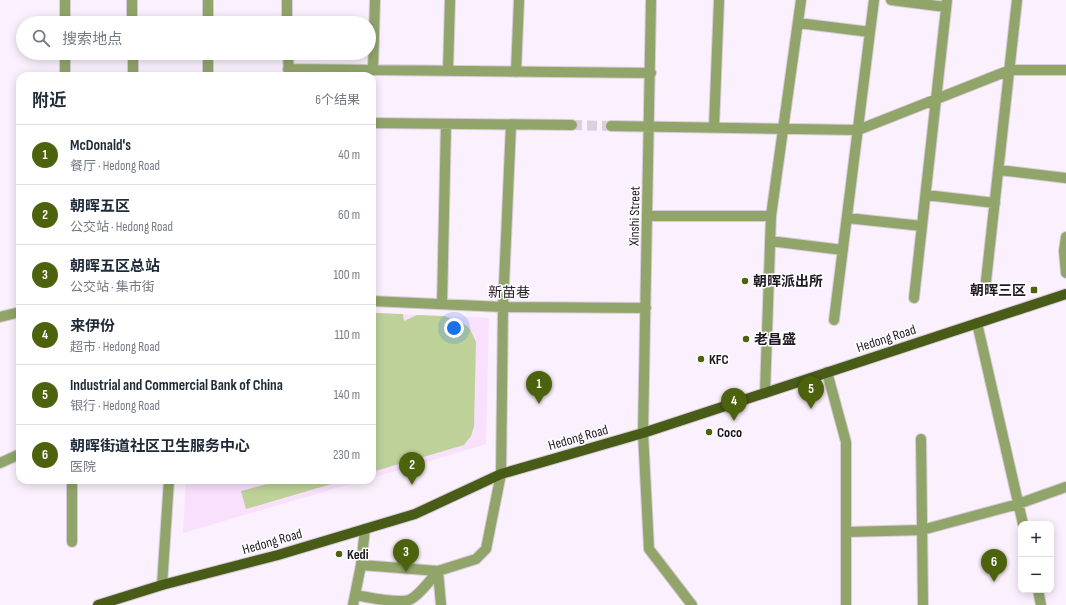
<!DOCTYPE html>
<html lang="zh">
<head>
<meta charset="utf-8">
<style>
	:root { --surface:#fff; --page:#f6f6f7; --text:#1f2937; --muted:#747a83; --line:#e0e1e3; --accent:#4c620c }
	body { margin:0; font-family:"Sofia Sans Condensed","Noto Sans SC",sans-serif; background:var(--page); color:var(--text) }
	.controls { position:absolute; right:12px; bottom:12px; display:grid; overflow:hidden; border-radius:8px; box-shadow:0 2px 10px #0003 }
	.controls button { width:36px; height:36px; display:grid; place-items:center; padding:0; border:0; border-bottom:1px solid var(--line); background:var(--surface); color:var(--text); font:20px sans-serif }
	.you { position:absolute; left:454px; top:328px; width:14px; height:14px; margin:-10px; border:3px solid #fff; border-radius:50%; background:#1a73e8; box-shadow:0 0 0 6px #1a73e833 }
	.badge { display:grid; place-items:center; width:26px; height:26px; border-radius:50%; background:var(--accent); color:#fff; font-size:13px; font-weight:700 }
	.pin { position:absolute; translate:-50% -33px; filter:drop-shadow(0 1px 2px #0008) }
	.pin::after { content:''; position:absolute; top:21px; width:14px; height:12px; background:inherit; clip-path:polygon(0 0,100% 0,50% 100%) }
	.list { margin:0; padding:0; list-style:none }
	h2 { display:flex; justify-content:space-between; align-items:center; height:52px; margin:0; padding:0 16px; font-size:17px }
	h2 small { font-size:13px; font-weight:400; color:var(--muted) }
	.list li { display:grid; grid-template-columns:26px 1fr auto; gap:12px; align-items:center; box-sizing:border-box; height:60px; padding:0 16px; border-top:1px solid var(--line) }
	.list b { display:block; font-size:15px; white-space:nowrap }
	.list p { margin:0; font-size:13px; white-space:nowrap; color:var(--muted) }
	.list em { font-size:13px; font-style:normal; color:var(--muted) }
	.icon { flex:none; width:22px; height:22px; fill:none; stroke:currentColor; stroke-width:2; stroke-linecap:round; stroke-linejoin:round }
	.map { position:relative; flex:none; width:1066px; height:605px; overflow:hidden }
	.search { position:absolute; background:var(--surface); box-shadow:0 2px 10px #0003; left:16px; top:16px; width:360px; height:44px; display:flex; align-items:center; gap:10px; box-sizing:border-box; padding:0 14px; border-radius:22px; color:var(--muted); font-size:15px }
	.panel { position:absolute; background:var(--surface); box-shadow:0 2px 10px #0003; left:16px; top:72px; width:360px; height:412px; border-radius:12px }
	.map>svg:first-child { display:block }
</style>
</head>
<body>
<div class="map">
<svg width="1066" height="605" viewBox="0 0 1066 605">
	<rect width="100%" height="100%" fill="#fbf0fd"/>
	<path fill="#f9e0fd" d="M 372,313 L 489,318 L 486,444 L 372,478 Z
		M 186,480 L 364,480 L 183,533 Z"/>
	<path fill="#bdd198" d="M 376,313 L 403,314 L 404,321 L 417,315 L 444,316 L 463,323 L 470,329 L 476,342 L 474,426 L 471,436 L 464,445 L 372,472 L 372,339 L 375,339 Z
		M 282,480 L 345,480 L 246,509 L 241,491 Z"/>
	<g fill="none" stroke-linecap="round" stroke-linejoin="round">
		<path stroke="#dacfdc" stroke-width="10" stroke-dasharray="10 5" stroke-linecap="butt" d="M 572,125 L 611,126"/>
		<g stroke="#d8cdda" stroke-width="12">
			<path id="minor" d="M 65,0 L 65,23
				M 132,0 L 132,23
				M 287,0 L 287,23
				M 651,0 L 643,433 L 649,549 L 692,605
				M 891,0 L 946,7
				M 208,23 L 208,0
				M 798,23 L 870,32
				M 65,53 L 65,76
				M 133,53 L 133,76
				M 288,53 L 289,76
				M 288,69 L 651,73
				M 373,70 L 375,0
				M 448,71 L 450,0
				M 516,72 L 519,0
				M 208,76 L 208,53
				M 372,123 L 572,125
				M 611,126 L 858,130 L 1010,70 L 1066,70
				M 714,127 L 719,0
				M 999,170 L 1066,178
				M 926,195 L 995,203
				M 648,216 L 771,216
				M 847,218 L 922,226
				M 1066,237 L 1064,251 L 1066,273
				M 770,241 L 843,250
				M 986,281 L 1017,0
				M 914,298 L 947,0
				M 372,301 L 503,307 L 646,308
				M 442,304 L 446,124
				M 0,317 L 20,312
				M 834,320 L 874,0
				M 977,323 L 1023,524
				M 827,372 L 846,442 L 846,605
				M 765,393 L 771,216 L 801,0
				M 921,439 L 923,605
				M 0,463 L 20,454
				M 72,480 L 72,542
				M 846,532 L 922,530 L 1018,504 L 1066,487
				M 361,565 L 438,571 L 476,559 L 486,549 L 501,474 L 503,307 L 511,125
				M 438,571 L 441,605
				M 162,585 L 169,480
				M 1038,590 L 1041,605
				M 355,595 C 368,597 397,604 409,600 C 418,597 432,578 438,571
				M 353,605 L 361,565 L 365,529"/>
		</g>
		<g stroke="#d8cdda" stroke-width="12">
			<path id="major" d="M 98,605 L 162,585 L 278,555 L 415,514 L 501,474 L 643,433 L 1066,294"/>
		</g>
		<use href="#minor" stroke="#91a56a" stroke-width="10"/>
		<use href="#major" stroke="#495c17" stroke-width="10"/>
	</g>
	<g fill="#4c620c" stroke="#fff" stroke-width="1.5">
		<circle cx="745" cy="281" r="4"/>
		<rect x="1030" y="286" width="8" height="8" rx="2"/>
		<circle cx="746" cy="339" r="4"/>
		<circle cx="701" cy="359" r="4"/>
		<circle cx="709" cy="432" r="4"/>
		<circle cx="339" cy="554" r="4"/>
	</g>
	<g text-anchor="middle" stroke-width="3" stroke-linejoin="round" paint-order="stroke">
		<g font-size="14" fill="#201721" stroke="#fff">
			<text transform="translate(634 216) rotate(-89)" y="5">Xinshi Street</text>
			<text transform="translate(509 292) rotate(1)" y="5">新苗巷</text>
			<text transform="translate(886 338) rotate(-18)" y="5">Hedong Road</text>
			<text transform="translate(578 437) rotate(-16)" y="5">Hedong Road</text>
			<text transform="translate(272 541) rotate(-16)" y="5">Hedong Road</text>
		</g>
		<g font-size="14" font-weight="bold" fill="#201721" stroke="#fff" text-anchor="start">
			<text x="753" y="286">朝晖派出所</text>
			<text x="1026" y="295" text-anchor="end">朝晖三区</text>
			<text x="754" y="344">老昌盛</text>
			<text x="709" y="364">KFC</text>
			<text x="717" y="437">Coco</text>
			<text x="347" y="559">Kedi</text>
		</g>
	</g>
</svg>
<div class="controls">
<button>+</button>
<button>−</button>
</div>
<div class="you"></div>
<div class="pin badge" style="left:539px;top:404px">1</div>
<div class="pin badge" style="left:412px;top:485px">2</div>
<div class="pin badge" style="left:406px;top:572px">3</div>
<div class="pin badge" style="left:734px;top:421px">4</div>
<div class="pin badge" style="left:811px;top:409px">5</div>
<div class="pin badge" style="left:994px;top:582px">6</div>
<div class="search"><svg class="icon" aria-label="search" viewBox="0 0 24 24"><circle cx="10" cy="10" r="6"/><path d="M15 15l6 6"/></svg>搜索地点</div>
<section class="panel">
<h2>附近<small>6个结果</small></h2>
<ul class="list">
<li><span class="badge">1</span><div><b>McDonald's</b><p>餐厅 · Hedong Road</p></div><em>40 m</em></li>
<li><span class="badge">2</span><div><b>朝晖五区</b><p>公交站 · Hedong Road</p></div><em>60 m</em></li>
<li><span class="badge">3</span><div><b>朝晖五区总站</b><p>公交站 · 集市街</p></div><em>100 m</em></li>
<li><span class="badge">4</span><div><b>来伊份</b><p>超市 · Hedong Road</p></div><em>110 m</em></li>
<li><span class="badge">5</span><div><b>Industrial and Commercial Bank of China</b><p>银行 · Hedong Road</p></div><em>140 m</em></li>
<li><span class="badge">6</span><div><b>朝晖街道社区卫生服务中心</b><p>医院</p></div><em>230 m</em></li>
</ul>
</section>
</div>
</body>
</html>
